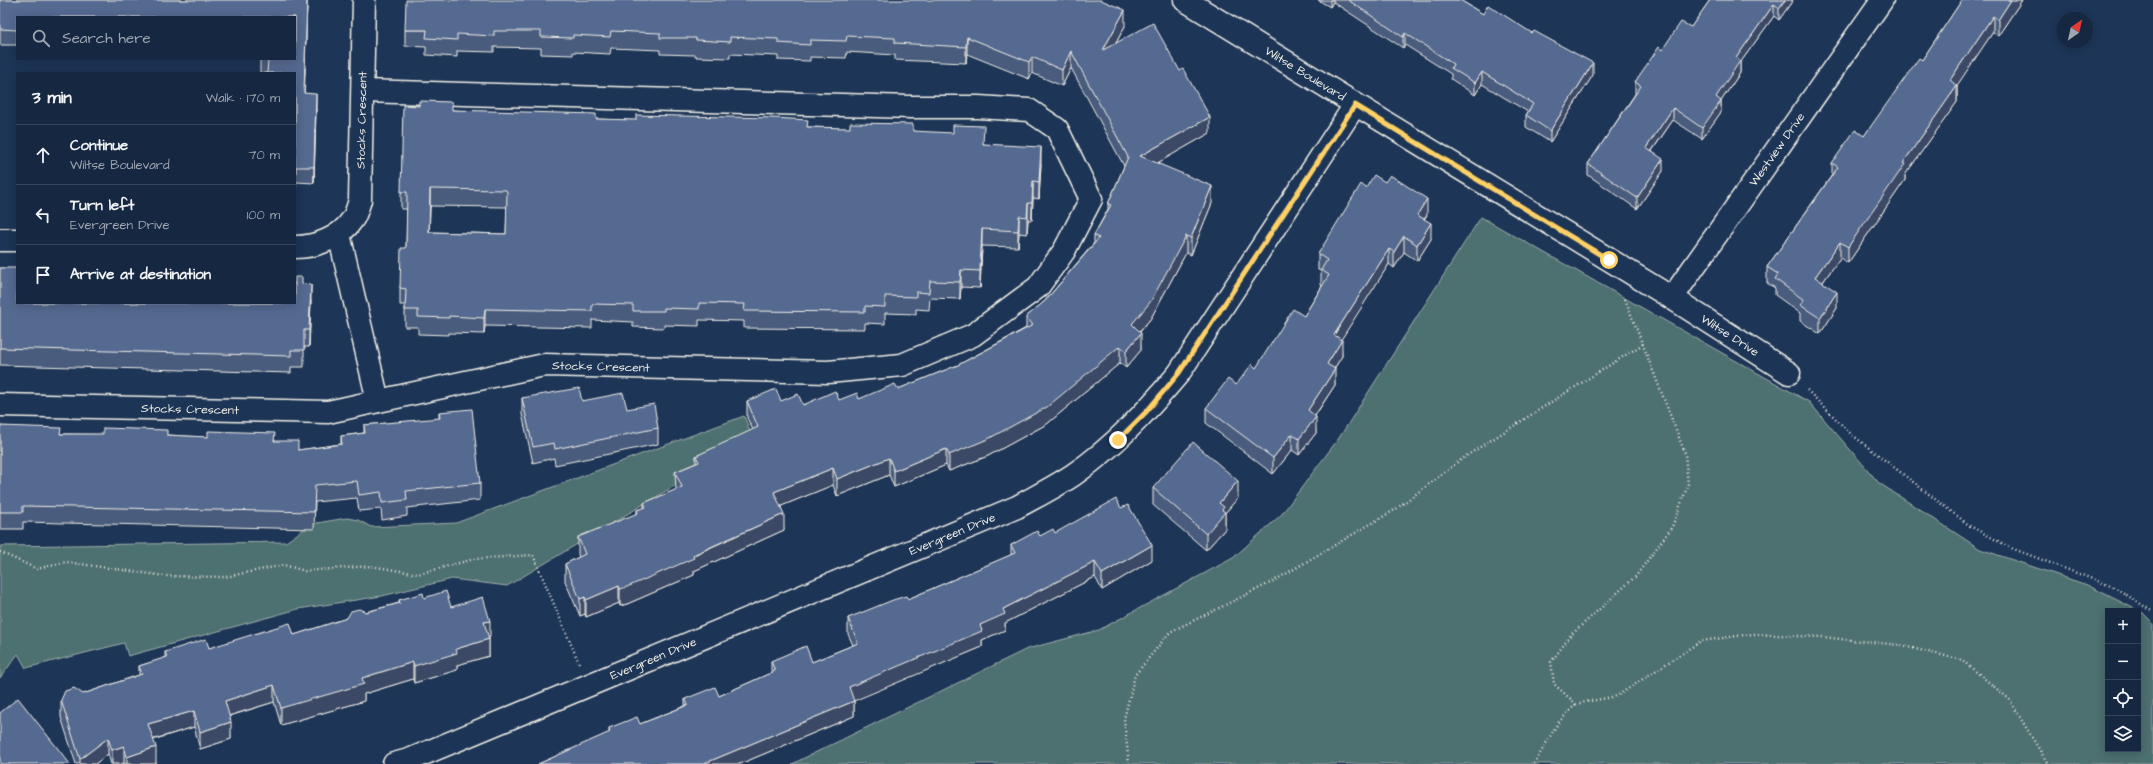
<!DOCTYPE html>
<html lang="en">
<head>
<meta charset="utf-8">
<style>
	:root { --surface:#162841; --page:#23344c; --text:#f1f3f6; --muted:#9ea6b1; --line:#35445a }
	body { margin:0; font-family:"Architects Daughter",sans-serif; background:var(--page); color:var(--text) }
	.controls { position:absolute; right:12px; bottom:12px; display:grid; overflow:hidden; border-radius:0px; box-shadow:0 2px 10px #0003 }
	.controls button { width:36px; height:36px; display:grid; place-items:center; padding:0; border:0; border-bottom:1px solid var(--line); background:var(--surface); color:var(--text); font:20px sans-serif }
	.compass { position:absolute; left:2057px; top:12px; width:36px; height:36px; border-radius:50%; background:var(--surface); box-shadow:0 2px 10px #0003; rotate:34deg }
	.stop { position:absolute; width:12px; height:12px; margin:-9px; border:3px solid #ffd166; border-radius:50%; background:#fff }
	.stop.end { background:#ffd166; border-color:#fff; box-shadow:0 1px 4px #0008 }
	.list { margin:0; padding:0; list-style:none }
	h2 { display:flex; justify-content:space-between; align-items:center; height:52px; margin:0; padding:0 16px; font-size:17px }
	h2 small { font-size:13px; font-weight:400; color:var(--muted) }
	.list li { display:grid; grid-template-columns:26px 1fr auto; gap:12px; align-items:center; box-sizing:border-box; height:60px; padding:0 16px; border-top:1px solid var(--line) }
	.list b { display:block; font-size:15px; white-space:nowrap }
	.list p { margin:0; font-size:13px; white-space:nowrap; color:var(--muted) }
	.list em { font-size:13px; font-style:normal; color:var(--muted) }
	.icon { flex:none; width:22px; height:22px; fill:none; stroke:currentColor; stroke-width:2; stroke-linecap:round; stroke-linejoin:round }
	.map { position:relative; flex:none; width:2153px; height:764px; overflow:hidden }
	.search { position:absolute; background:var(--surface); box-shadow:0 2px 10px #0003; left:16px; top:16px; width:280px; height:44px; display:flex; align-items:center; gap:10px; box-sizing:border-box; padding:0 14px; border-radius:0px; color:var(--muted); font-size:15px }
	.panel { position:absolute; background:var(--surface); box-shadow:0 2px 10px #0003; left:16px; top:72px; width:280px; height:232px; border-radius:0px }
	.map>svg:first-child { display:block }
</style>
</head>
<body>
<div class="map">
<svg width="2153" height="764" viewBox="0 0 2153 764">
	<rect width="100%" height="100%" fill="#1d3557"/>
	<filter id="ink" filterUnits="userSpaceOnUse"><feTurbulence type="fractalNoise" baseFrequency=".025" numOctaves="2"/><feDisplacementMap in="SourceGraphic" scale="8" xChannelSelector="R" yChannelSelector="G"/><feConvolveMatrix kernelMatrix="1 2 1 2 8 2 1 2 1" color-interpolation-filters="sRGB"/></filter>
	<g filter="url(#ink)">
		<path fill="#4e6f6f" stroke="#a1b0ac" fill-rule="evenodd" d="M 1481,217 L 1809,402 L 1879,483 L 1980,549 L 2087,585 L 2143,613 L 2153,623 L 2153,764 L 792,764 L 1027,649 L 1099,630 L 1233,558 L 1281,515 L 1339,438 ZM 2108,611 L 2138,611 L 2138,749 L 2108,749 Z
			M 744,416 L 753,439 L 507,586 L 452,579 L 382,596 L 298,609 L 128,656 L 124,643 L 26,668 L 18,654 L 0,678 L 0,546 L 286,542 L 311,524 L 347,518 L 358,520 L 371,527 L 456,523 Z"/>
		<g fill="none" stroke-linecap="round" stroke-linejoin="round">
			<g stroke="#f4f1e8" stroke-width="25">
				<g id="street">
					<path id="s1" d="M 1185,0 L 1672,298 L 1789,373"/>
					<path d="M 339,234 L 378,401"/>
					<path d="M 0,240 L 17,240"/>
					<path id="s2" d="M 295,247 C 316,247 340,238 352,220 C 356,215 358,206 360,200 L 364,0"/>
					<path id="s3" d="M 1672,298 L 1882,0"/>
					<path id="s4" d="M 0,405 L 328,412 L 544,365 L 828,372 L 902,365 L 973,335 L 1038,287 L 1064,251 L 1091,199 L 1057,129 L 1029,110 L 978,107 L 911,107 L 363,91"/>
					<path id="s5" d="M 394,764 L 409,760 L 1017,507 C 1035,497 1055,487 1073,475 C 1114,447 1147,411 1179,373 L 1355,105"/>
				</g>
			</g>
			<path stroke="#f4f1e8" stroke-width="2.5" stroke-dasharray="1 3" stroke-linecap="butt" d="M 1625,299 L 1685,453 L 1688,485 L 1672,527 L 1636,576 L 1571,635 L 1551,662 L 1554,684 L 1576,704 L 1617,696 L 1701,641 L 1752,634 L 1822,637 L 1899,645 L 1962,660 L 2009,699 L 2048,764
				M 1807,390 L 1851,434 L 1970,526 L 2011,548 L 2116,588 L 2153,612
				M 0,552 L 37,569 L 66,562 L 165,576 L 225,577 L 284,565 L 305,571 L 371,566 L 418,574 L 474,559 L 533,555 L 579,663
				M 1129,764 L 1124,719 L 1135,675 L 1170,632 L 1272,582 L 1396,509 L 1466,456 L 1643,344
				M 1534,764 L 1558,723 L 1576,704"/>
			<use href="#street" stroke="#1d3557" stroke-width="22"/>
		</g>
		<path fill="#485b7d" stroke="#f4f1e8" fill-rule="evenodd" d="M 0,0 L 307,0 L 304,93 L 316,109 L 314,183 L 296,182 L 296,188 L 295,188 L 295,73 L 260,73 L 260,59 L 295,17 L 17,17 L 17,45 L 0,45 Z
			M 1318,0 L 1460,0 L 1483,14 L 1593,75 L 1550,142 L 1526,127 L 1526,115 L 1528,112 L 1482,84 L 1475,95 L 1451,79 L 1451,74 L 1405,45 L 1403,48 L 1333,2 L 1330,7 Z
			M 1710,0 L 1793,0 L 1779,20 L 1774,16 L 1740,63 L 1740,73 L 1721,101 L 1721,112 L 1702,139 L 1673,120 L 1652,151 L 1663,171 L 1637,209 L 1588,175 L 1588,164 L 1635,94 L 1635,82 L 1662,50 L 1691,27 Z
			M 1962,0 L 2022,0 L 1998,36 L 1993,32 L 1957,85 L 1957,102 L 1905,175 L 1905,180 L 1848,263 L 1840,258 L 1823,282 L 1837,308 L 1820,334 L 1800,321 L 1800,313 L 1775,295 L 1775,288 L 1767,283 L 1767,267 L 1832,175 L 1832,163 L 1864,136 L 1922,60 Z
			M 1125,26 L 1116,43 L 1210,133 L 1157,163 L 1212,203 L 1191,255 L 1186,253 L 1151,318 L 1140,332 L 1141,350 L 1126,368 L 1120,363 L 1047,424 L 988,456 L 949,471 L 946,465 L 894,487 L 889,475 L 837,496 L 833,485 L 781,506 L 784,530 L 694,571 L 694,575 L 627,604 L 620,606 L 619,603 L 586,617 L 585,614 L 580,616 L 565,581 L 565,564 L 579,557 L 578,554 L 578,537 L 637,514 L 637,510 L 644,508 L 644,503 L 676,490 L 675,472 L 696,463 L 696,456 L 753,430 L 747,418 L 747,401 L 781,401 L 803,405 L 839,400 L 859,399 L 898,389 L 958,365 L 1026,328 L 1026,317 L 1045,301 L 1094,243 L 1094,235 L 1108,209 L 1108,204 L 1124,166 L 1071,68 L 1062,86 L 1032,73 L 1029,79 L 967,54 L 966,63 L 895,60 L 895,55 L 847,52 L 846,58 L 810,57 L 810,61 L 778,60 L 778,56 L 730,54 L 730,58 L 696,57 L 696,55 L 660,54 L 660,50 L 611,48 L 610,54 L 573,52 L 573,55 L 541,54 L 541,48 L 494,47 L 494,52 L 457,51 L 457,57 L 426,55 L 426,47 L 405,46 L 405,30 Z
			M 419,106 L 452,110 L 596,119 L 913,131 L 984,144 L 1041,164 L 1039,199 L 1033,198 L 1032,220 L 1028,220 L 1027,234 L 1019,233 L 1018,247 L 982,246 L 980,288 L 961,287 L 960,299 L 930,298 L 929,310 L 916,309 L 916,314 L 885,313 L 885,324 L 865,323 L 865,329 L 744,328 L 744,321 L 699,320 L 699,326 L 664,325 L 664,328 L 633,327 L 633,322 L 592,320 L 592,328 L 485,326 L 484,334 L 449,333 L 449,335 L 418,334 L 418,327 L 405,327 L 405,305 L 400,305 L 400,288 L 406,248 L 407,209 L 401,209 L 401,192 ZM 430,206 L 506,207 L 507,208 L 506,234 L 429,232 Z
			M 1385,182 L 1427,215 L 1424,219 L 1431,239 L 1417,261 L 1404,252 L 1394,268 L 1389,264 L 1341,339 L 1342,356 L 1334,369 L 1335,385 L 1315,416 L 1316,433 L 1299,455 L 1292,450 L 1273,474 L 1206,423 L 1206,408 L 1236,385 L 1256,368 L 1304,316 L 1322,286 L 1321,285 L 1321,271 L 1318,270 L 1318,254 L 1366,188 Z
			M 0,268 L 302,284 L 311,301 L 309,347 L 304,347 L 304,367 L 291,367 L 291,373 L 0,365 Z
			M 522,398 L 582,401 L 627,409 L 658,428 L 658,444 L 555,465 L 554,458 L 533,463 L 522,414 Z
			M 439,412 L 480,483 L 480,500 L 407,508 L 407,516 L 382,520 L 381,509 L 359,511 L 357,498 L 315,502 L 314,529 L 23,522 L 23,529 L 0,529 L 0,426 L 61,434 L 167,435 L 275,441 L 298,450 L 341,444 L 341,436 L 364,433 L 364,425 L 439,419 Z
			M 1153,488 L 1238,498 L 1225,513 L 1225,529 L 1206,550 L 1153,505 Z
			M 1055,533 L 1152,560 L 1102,590 L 1095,577 L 1005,623 L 1005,630 L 982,640 L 982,647 L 854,700 L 854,716 L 740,764 L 538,764 L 609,733 L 609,728 L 640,724 L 685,706 L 685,699 L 719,696 L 771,673 L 771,661 L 812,662 L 853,645 L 848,634 L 848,618 L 908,599 L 1011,555 L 1011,545 L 1040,536 Z
			M 424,598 L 451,607 L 490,637 L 489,638 L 489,656 L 457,665 L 457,670 L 414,683 L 413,679 L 364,694 L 364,701 L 281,725 L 274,702 L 230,716 L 231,739 L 200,749 L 194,727 L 153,740 L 156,764 L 124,764 L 124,763 L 121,764 L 111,764 L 108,754 L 95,764 L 76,764 L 61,717 L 61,700 L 83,694 L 139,675 L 139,666 L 165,658 L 165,652 L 209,648 L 294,635 L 366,612 L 399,603 L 399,600 Z"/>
		<path fill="#3b4a66" stroke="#f4f1e8" d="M 307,0 L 304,109 L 304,93 Z
			M 1330,0 L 1333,0 L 1333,2 L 1330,7 Z
			M 1785,0 L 1793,0 L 1779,20 L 1779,8 Z
			M 2011,0 L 2022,0 L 1998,36 L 1998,20 Z
			M 1774,4 L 1774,16 L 1740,63 L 1740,73 L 1721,101 L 1721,112 L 1702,139 L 1702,128 L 1716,97 L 1736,58 Z
			M 1125,10 L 1125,26 L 1103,67 L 1103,50 Z
			M 1993,16 L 1993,32 L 1950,96 L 1950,80 Z
			M 1405,33 L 1405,45 L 1403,48 L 1403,37 Z
			M 967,37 L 967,54 L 966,63 L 966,47 Z
			M 1071,51 L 1071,68 L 1062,86 L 1062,70 Z
			M 1032,57 L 1032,73 L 1029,79 L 1029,62 Z
			M 1593,63 L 1593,75 L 1550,142 L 1550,131 Z
			M 1482,72 L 1482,84 L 1475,95 L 1475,83 Z
			M 1957,86 L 1957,102 L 1905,175 L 1905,180 L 1848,263 L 1848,247 L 1903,163 Z
			M 316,94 L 316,109 L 314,183 L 314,167 Z
			M 1673,108 L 1673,120 L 1646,159 L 1646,148 Z
			M 1210,117 L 1210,133 L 1140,173 L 1140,156 Z
			M 1041,147 L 1041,164 L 1039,199 L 1039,182 Z
			M 1663,159 L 1663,171 L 1637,209 L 1637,198 Z
			M 1033,181 L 1033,198 L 1032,220 L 1032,203 Z
			M 1212,186 L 1212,203 L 1191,255 L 1191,238 Z
			M 430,189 L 430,206 L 429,248 L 429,232 Z
			M 1427,199 L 1427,215 L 1417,230 L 1417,215 Z
			M 1028,203 L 1028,220 L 1027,234 L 1027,217 Z
			M 1019,216 L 1019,233 L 1018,247 L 1018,231 Z
			M 1431,223 L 1431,239 L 1417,261 L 1417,245 Z
			M 982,229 L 982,246 L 980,288 L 980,271 Z
			M 1186,236 L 1186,253 L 1151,318 L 1132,341 L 1132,324 Z
			M 1404,236 L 1404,252 L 1394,268 L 1394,252 Z
			M 1840,242 L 1840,258 L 1815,293 L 1815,277 Z
			M 1389,249 L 1389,264 L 1334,351 L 1334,335 Z
			M 961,270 L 961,287 L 960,299 L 960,282 Z
			M 311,285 L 311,301 L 309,347 L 309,330 Z
			M 1837,292 L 1837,308 L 1820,334 L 1820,318 Z
			M 485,309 L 485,326 L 484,334 L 484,318 Z
			M 1141,333 L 1141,350 L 1126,368 L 1126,351 Z
			M 1342,340 L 1342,356 L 1327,380 L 1327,364 Z
			M 1120,346 L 1120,363 L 1047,424 L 988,456 L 949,471 L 949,455 Z
			M 1335,369 L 1335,385 L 1308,426 L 1308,410 Z
			M 1316,417 L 1316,433 L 1299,455 L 1299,439 Z
			M 1292,434 L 1292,450 L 1273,474 L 1273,458 Z
			M 946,449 L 946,465 L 894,487 L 894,471 Z
			M 889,458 L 889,475 L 837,496 L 837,479 Z
			M 833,468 L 833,485 L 774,509 L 774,492 Z
			M 1238,481 L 1238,498 L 1225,513 L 1225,529 L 1206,550 L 1206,534 L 1219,503 Z
			M 784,514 L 784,530 L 694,571 L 694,575 L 627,604 L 620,606 L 620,589 Z
			M 1152,545 L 1152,560 L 1102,590 L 1102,574 Z
			M 1095,562 L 1095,577 L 1005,623 L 1005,630 L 982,640 L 982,647 L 849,703 L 849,687 L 980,625 L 1003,609 Z
			M 619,586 L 619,603 L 586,617 L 586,600 Z
			M 585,597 L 585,614 L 580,616 L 580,599 Z
			M 490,621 L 490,637 L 484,639 L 484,622 Z
			M 489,639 L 489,656 L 457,665 L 457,670 L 414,683 L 414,666 L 456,649 Z
			M 413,662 L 413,679 L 364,694 L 364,701 L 281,725 L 281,708 L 362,678 Z
			M 274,685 L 274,702 L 225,717 L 225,701 Z
			M 854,701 L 854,716 L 740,764 L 703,764 Z
			M 194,711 L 194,727 L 148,741 L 148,724 Z
			M 231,722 L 231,739 L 200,749 L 200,732 Z
			M 108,738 L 108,754 L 95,764 L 80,764 L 80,759 Z
			M 124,746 L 124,763 L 121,764 L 112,764 L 112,750 Z
			M 156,747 L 156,764 L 127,764 L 127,757 Z"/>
		<path fill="#546a91" stroke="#f4f1e8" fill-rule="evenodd" d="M 0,0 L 307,0 L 304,93 L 316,94 L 314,167 L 296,167 L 296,173 L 295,173 L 295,73 L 267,73 L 268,59 L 261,59 L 295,59 L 295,17 L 17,17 L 17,30 L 0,29 Z
			M 406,0 L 1101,0 L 1125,10 L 1103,50 L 1153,23 L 1180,71 L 1183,69 L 1210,117 L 1140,156 L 1212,186 L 1191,238 L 1186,236 L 1151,301 L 1132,324 L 1141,333 L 1126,351 L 1120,346 L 1047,407 L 988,439 L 949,455 L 946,449 L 894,471 L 889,458 L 837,479 L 833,468 L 774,492 L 784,514 L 693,555 L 694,558 L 627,587 L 620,589 L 619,586 L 586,600 L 585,597 L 580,599 L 565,564 L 585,554 L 578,537 L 638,513 L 637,510 L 646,507 L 644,503 L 682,487 L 675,472 L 699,462 L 696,456 L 758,427 L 747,401 L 776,389 L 781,401 L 798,394 L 803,405 L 835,391 L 839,400 L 857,393 L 859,399 L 895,384 L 898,389 L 958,365 L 1033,325 L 1026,317 L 1045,301 L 1099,238 L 1094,235 L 1111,205 L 1108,204 L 1128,157 L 1071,51 L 1062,70 L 1032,57 L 1029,62 L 967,37 L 966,47 L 895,43 L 895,38 L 847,36 L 846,41 L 810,40 L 810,45 L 778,43 L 778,39 L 730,37 L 730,42 L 696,40 L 696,38 L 660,38 L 660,33 L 611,31 L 610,37 L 573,35 L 573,38 L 541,37 L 541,31 L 494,31 L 494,36 L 457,34 L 457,40 L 426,38 L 427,30 L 405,30 Z
			M 1348,0 L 1460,0 L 1483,14 L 1488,5 L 1532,33 L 1534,31 L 1593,63 L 1550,131 L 1526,115 L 1533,104 L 1482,72 L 1475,83 L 1451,68 L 1453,64 L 1405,33 L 1403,37 Z
			M 1710,0 L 1785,0 L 1779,8 L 1774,4 L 1736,58 L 1740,61 L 1716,97 L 1721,101 L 1702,128 L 1673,108 L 1646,148 L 1663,159 L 1637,198 L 1588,164 L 1641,86 L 1635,82 L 1659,47 L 1662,50 L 1681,22 L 1691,27 Z
			M 1962,0 L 2011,0 L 1998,20 L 1993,16 L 1950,80 L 1957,86 L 1903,163 L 1905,164 L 1848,247 L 1840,242 L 1815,277 L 1837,292 L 1820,318 L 1800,305 L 1804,300 L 1775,279 L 1778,274 L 1767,267 L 1838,167 L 1832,163 L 1855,130 L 1864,136 L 1919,58 L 1922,60 Z
			M 419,101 L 452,102 L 452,110 L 596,114 L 596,119 L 636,120 L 636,115 L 774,118 L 808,120 L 807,127 L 850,128 L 850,123 L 913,124 L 913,131 L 953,133 L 953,125 L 984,126 L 983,144 L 1041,147 L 1039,182 L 1033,181 L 1032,203 L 1028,203 L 1027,217 L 1019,216 L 1018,231 L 982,229 L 980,271 L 961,270 L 960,282 L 930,281 L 929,293 L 916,292 L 916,297 L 885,296 L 885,307 L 865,306 L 865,312 L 744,311 L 745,304 L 699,303 L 699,309 L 664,308 L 664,311 L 633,311 L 633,305 L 592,304 L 592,311 L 485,309 L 484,318 L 449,316 L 449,318 L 418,317 L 418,310 L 405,310 L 406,289 L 400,288 L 401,248 L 406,248 L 407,192 L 401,192 L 403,105 L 419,106 ZM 430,189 L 506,190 L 507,192 L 506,234 L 429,232 Z
			M 1374,175 L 1385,182 L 1390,175 L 1427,199 L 1417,215 L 1431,223 L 1417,245 L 1404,236 L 1394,252 L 1389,249 L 1334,335 L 1342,340 L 1327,364 L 1335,369 L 1308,410 L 1316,417 L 1299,439 L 1292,434 L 1273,458 L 1206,408 L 1228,379 L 1236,385 L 1252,364 L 1256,368 L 1293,309 L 1304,316 L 1329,275 L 1321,270 L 1327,260 L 1318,254 L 1361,184 L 1366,188 Z
			M 0,268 L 17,268 L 17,303 L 295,303 L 295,277 L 302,277 L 302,284 L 311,285 L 309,330 L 304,330 L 304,350 L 291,350 L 291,356 L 0,348 Z
			M 579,388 L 582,401 L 623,393 L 627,409 L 654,404 L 658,428 L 555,449 L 554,443 L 533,447 L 522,398 Z
			M 472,409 L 480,483 L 406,491 L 407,500 L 382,503 L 381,492 L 359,495 L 357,481 L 315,485 L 314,512 L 23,506 L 23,512 L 0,512 L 0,426 L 61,428 L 60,434 L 103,434 L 103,428 L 167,430 L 167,435 L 208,437 L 208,431 L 275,433 L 274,441 L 298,441 L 298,450 L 342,444 L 341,436 L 365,433 L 364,425 L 440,418 L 439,412 Z
			M 1193,442 L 1238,481 L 1219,503 L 1224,507 L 1222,510 L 1225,512 L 1206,534 L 1153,488 Z
			M 1116,499 L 1121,508 L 1128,505 L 1152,545 L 1102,574 L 1095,562 L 1003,609 L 1005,614 L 980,625 L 982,631 L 849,687 L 854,701 L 703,764 L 538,764 L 610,732 L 609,728 L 637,717 L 640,724 L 688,705 L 685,699 L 715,687 L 719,696 L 775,671 L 771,661 L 806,646 L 812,662 L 858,643 L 848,618 L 893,600 L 906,596 L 908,599 L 1015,553 L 1011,545 L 1037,531 L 1040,536 L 1053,529 L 1055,533 Z
			M 446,591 L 451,607 L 483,597 L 490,621 L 484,622 L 489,639 L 456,649 L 457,653 L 414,666 L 413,662 L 362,678 L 364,684 L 281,708 L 274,685 L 225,701 L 231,722 L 200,732 L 194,711 L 148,724 L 156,747 L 127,757 L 124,746 L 112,750 L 108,738 L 80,759 L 61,700 L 65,691 L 74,688 L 83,694 L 142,674 L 139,666 L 167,657 L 165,652 L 206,639 L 209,648 L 290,623 L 294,635 L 347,618 L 351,611 L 359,609 L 366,612 L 400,603 L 399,600 L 423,593 L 424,598 Z
			M 18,698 L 70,764 L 0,764 L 0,713 Z"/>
	</g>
	<g fill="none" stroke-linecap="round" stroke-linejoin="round" filter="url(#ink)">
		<path stroke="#ffd166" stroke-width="5" d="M 1118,440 L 1147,411 L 1179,373 L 1355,105 L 1609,260"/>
	</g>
	<g text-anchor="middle" stroke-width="4" stroke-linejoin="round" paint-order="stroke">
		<g font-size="12" fill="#f4f1e8" stroke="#1d3557">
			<text dy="4" stroke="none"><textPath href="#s1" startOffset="141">Wiltse Boulevard</textPath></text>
			<text dy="4" stroke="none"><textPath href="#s2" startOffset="167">Stocks Crescent</textPath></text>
			<text dy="4" stroke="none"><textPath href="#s3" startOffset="182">Westview Drive</textPath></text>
			<text dy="4" stroke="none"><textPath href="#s1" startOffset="640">Wiltse Drive</textPath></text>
			<text dy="4" stroke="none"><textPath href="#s4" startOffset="606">Stocks Crescent</textPath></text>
			<text dy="4" stroke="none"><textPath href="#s4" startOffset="190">Stocks Crescent</textPath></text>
			<text dy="4" stroke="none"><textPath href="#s5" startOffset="604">Evergreen Drive</textPath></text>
			<text dy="4" stroke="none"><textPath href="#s5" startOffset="280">Evergreen Drive</textPath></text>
		</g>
	</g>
</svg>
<div class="controls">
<button>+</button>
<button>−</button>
<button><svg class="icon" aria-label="locate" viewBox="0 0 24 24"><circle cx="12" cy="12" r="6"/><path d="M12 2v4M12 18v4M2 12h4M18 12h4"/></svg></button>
<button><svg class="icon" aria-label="layers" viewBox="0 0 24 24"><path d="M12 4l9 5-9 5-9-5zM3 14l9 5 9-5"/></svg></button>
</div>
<svg class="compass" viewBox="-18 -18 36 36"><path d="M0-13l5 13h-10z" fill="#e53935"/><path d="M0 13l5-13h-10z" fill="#9ea6b1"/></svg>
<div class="stop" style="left:1609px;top:260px"></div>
<div class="stop end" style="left:1118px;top:440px"></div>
<div class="search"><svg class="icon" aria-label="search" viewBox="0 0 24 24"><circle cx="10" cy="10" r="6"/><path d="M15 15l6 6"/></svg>Search here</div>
<section class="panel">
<h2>3 min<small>Walk · 170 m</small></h2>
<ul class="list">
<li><svg class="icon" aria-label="ahead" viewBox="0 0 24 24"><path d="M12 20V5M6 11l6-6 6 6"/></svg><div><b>Continue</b><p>Wiltse Boulevard</p></div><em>70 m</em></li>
<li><svg class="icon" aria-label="left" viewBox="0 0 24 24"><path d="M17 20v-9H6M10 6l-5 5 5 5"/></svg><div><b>Turn left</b><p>Evergreen Drive</p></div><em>100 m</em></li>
<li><svg class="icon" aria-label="arrive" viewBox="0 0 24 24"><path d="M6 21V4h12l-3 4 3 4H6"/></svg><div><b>Arrive at destination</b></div></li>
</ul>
</section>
</div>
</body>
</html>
